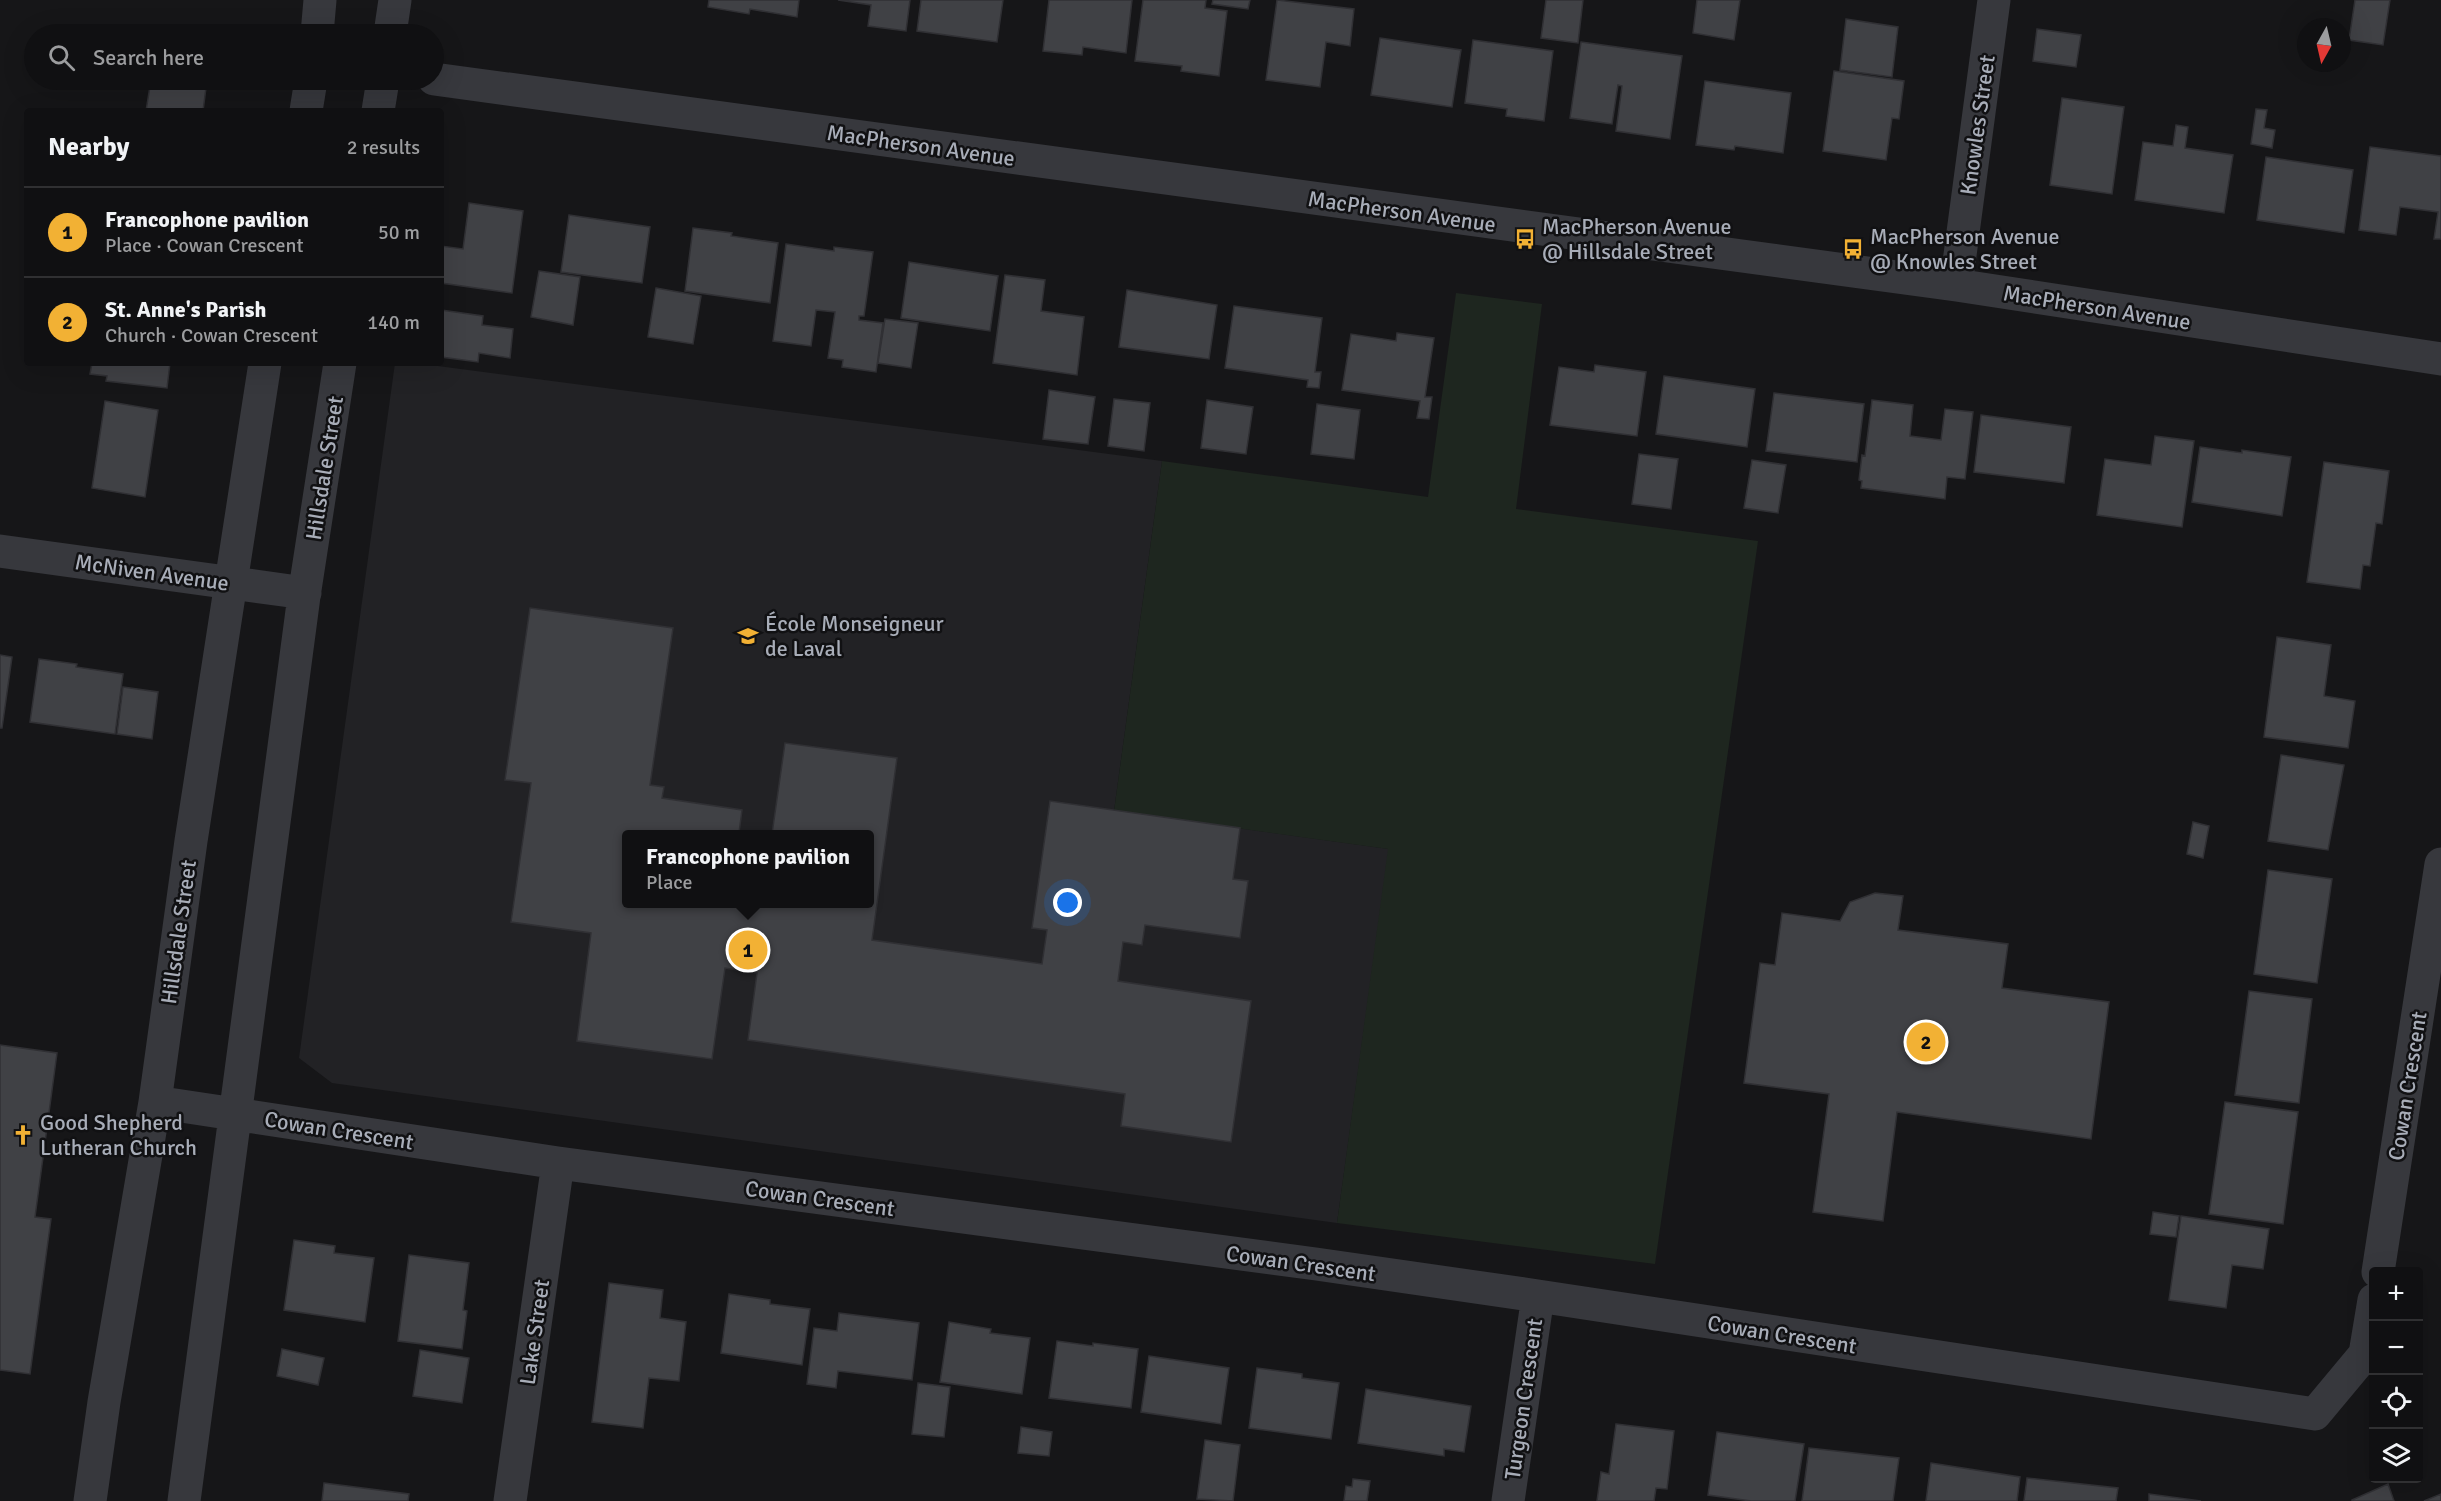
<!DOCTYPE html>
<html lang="en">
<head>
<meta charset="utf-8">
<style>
	:root { --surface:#101012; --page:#1e1e20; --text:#f1f3f6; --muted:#9c9d9f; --line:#303032; --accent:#f2b134 }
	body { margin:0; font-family:Signika,sans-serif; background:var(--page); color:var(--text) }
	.controls { position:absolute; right:18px; bottom:18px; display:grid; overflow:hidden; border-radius:6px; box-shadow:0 6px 24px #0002 }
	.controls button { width:54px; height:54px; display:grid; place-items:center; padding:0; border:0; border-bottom:2px solid var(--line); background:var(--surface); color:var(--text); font:30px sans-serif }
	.compass { position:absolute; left:2297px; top:18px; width:54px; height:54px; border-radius:50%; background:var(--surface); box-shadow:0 6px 24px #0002; rotate:188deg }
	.you { position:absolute; left:1068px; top:903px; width:21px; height:21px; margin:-15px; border:4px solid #fff; border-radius:50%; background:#1a73e8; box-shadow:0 0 0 9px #1a73e833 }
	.badge { display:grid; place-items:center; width:39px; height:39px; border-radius:50%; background:var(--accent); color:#111; font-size:20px; font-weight:700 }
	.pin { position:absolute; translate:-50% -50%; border:3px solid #fff; box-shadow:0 2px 6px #0006 }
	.popup { position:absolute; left:622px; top:830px; width:252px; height:78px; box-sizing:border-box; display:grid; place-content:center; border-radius:6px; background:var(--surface); filter:drop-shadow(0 2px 4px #0005); font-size:20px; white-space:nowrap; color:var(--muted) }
	.popup b { font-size:22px; color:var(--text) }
	.popup::after { content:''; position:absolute; left:50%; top:100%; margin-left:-12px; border:12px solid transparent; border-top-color:var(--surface) }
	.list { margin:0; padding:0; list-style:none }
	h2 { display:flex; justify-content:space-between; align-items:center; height:78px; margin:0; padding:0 24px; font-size:26px }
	h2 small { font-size:20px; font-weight:400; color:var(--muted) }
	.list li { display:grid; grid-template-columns:39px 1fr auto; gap:18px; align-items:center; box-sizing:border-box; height:90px; padding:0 24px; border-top:2px solid var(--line) }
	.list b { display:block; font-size:22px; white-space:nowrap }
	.list p { margin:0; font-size:20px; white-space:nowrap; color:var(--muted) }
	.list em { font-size:20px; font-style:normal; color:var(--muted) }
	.icon { flex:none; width:33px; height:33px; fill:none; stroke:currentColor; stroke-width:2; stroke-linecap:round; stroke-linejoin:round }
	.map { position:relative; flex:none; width:2441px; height:1501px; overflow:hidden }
	.search { position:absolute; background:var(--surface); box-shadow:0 6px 24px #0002; left:24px; top:24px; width:420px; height:66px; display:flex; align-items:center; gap:15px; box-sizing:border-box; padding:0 21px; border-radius:33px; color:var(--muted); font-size:22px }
	.panel { position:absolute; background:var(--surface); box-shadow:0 6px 24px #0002; left:24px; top:108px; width:420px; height:258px; border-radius:6px }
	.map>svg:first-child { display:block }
</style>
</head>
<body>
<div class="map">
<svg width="2441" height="1501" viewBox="0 0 2441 1501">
	<rect width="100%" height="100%" fill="#161618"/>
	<path fill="#222225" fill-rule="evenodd" d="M 395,363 L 415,363 L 1162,461 L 1114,811 L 1389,849 L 1337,1223 L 332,1083 L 299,1058 ZM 626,834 L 870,834 L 870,904 L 626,904 Z"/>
	<path fill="#1e261f" d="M 1456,293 L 1542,304 L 1516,509 L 1758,541 L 1655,1264 L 1337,1223 L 1388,849 L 1114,811 L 1162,461 L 1428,497 Z"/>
	<path fill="#404145" stroke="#303034" stroke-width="1.5" d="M 709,0 L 799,0 L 797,17 L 750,9 L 749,14 L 708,7 Z
		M 838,0 L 910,0 L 906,31 L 868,26 L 871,5 Z
		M 921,0 L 1003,0 L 997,42 L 917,31 Z
		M 1049,0 L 1132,0 L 1126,53 L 1083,47 L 1082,55 L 1043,51 Z
		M 1143,0 L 1206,0 L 1205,8 L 1227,11 L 1219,76 L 1181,71 L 1182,66 L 1135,61 Z
		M 1213,0 L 1250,0 L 1248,9 L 1212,4 Z
		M 1277,0 L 1354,9 L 1350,46 L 1326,42 L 1320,87 L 1266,80 Z
		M 1546,0 L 1583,0 L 1578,43 L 1541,38 Z
		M 1697,0 L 1740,0 L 1734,40 L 1693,33 Z
		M 2355,0 L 2390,0 L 2383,45 L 2349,40 Z
		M 1846,19 L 1898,27 L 1892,77 L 1840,70 Z
		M 2037,29 L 2081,35 L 2076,67 L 2033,61 Z
		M 1380,38 L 1461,50 L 1452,107 L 1371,95 Z
		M 1473,40 L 1553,51 L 1544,121 L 1506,116 L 1507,109 L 1465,103 Z
		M 1581,42 L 1682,56 L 1670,139 L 1616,131 L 1622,86 L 1618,85 L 1612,124 L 1570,118 Z
		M 1834,71 L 1904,81 L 1899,119 L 1892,118 L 1886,160 L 1823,151 Z
		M 151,80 L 207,80 L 203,111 L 146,111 Z
		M 1705,81 L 1791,93 L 1783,153 L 1735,146 L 1734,150 L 1696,145 Z
		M 2062,98 L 2124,107 L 2112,194 L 2050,185 Z
		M 2256,109 L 2267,110 L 2264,128 L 2275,130 L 2272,148 L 2251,144 Z
		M 2176,125 L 2188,127 L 2185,148 L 2233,155 L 2224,213 L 2135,200 L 2143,142 L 2173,146 Z
		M 2370,147 L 2441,156 L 2441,239 L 2434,239 L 2438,212 L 2400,207 L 2396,235 L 2359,230 Z
		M 2266,157 L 2353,170 L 2344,233 L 2257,220 Z
		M 469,203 L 523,211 L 512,293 L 441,283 L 441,246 L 463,249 Z
		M 569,215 L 650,227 L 642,283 L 561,272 Z
		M 693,228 L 732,233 L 731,236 L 778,243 L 770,303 L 685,291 Z
		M 786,244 L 834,251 L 834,247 L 873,252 L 864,316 L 859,316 L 859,320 L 883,323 L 876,372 L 842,367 L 843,360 L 828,358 L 835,312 L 816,310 L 811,346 L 773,341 Z
		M 909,262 L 998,276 L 990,331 L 901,318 Z
		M 539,271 L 580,277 L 573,325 L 531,317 Z
		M 1005,275 L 1045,280 L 1041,311 L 1084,317 L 1077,375 L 993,363 Z
		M 656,288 L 701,296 L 693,344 L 648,337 Z
		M 1127,290 L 1217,305 L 1209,359 L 1119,347 Z
		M 1234,306 L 1322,318 L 1315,372 L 1321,372 L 1319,388 L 1307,387 L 1308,380 L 1225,368 Z
		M 441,310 L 483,316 L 482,325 L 513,329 L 510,358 L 479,353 L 478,362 L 441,357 Z
		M 885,319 L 918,323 L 911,368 L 878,363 Z
		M 1397,333 L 1434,338 L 1425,397 L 1432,397 L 1429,419 L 1417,418 L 1420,401 L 1342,390 L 1351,334 L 1396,341 Z
		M 92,363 L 170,363 L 167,388 L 106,381 L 107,376 L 90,374 Z
		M 1595,365 L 1646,372 L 1637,436 L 1550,425 L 1559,367 L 1594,372 Z
		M 1664,376 L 1755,389 L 1747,447 L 1656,434 Z
		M 1049,390 L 1095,397 L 1088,444 L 1043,439 Z
		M 1774,393 L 1864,404 L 1857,462 L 1766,451 Z
		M 1114,399 L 1150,403 L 1144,451 L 1108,446 Z
		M 1207,400 L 1253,407 L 1246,454 L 1201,448 Z
		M 1872,400 L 1913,405 L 1910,436 L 1941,440 L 1945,409 L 1973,412 L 1965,479 L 1947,477 L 1945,499 L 1861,488 L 1862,481 L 1859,480 L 1862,455 L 1865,456 Z
		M 105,401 L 158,410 L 145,497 L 92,488 Z
		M 1317,404 L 1360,410 L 1354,459 L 1311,454 Z
		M 1981,415 L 2071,427 L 2064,483 L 1974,472 Z
		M 2155,436 L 2194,441 L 2182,527 L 2097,515 L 2105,459 L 2151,465 Z
		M 2200,447 L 2242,453 L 2242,450 L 2291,457 L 2282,516 L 2192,502 Z
		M 1639,454 L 1678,459 L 1671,509 L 1632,504 Z
		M 1752,460 L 1786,465 L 1778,513 L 1744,508 Z
		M 2324,462 L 2389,471 L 2382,524 L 2376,523 L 2370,566 L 2363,565 L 2360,589 L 2307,582 Z
		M 530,608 L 673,628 L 650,785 L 664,787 L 662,798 L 742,810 L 739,833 L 751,834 L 626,834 L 626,904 L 870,904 L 870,834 L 772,834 L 785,743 L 897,758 L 872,940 L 1042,964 L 1047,930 L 1032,928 L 1050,801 L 1240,828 L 1233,879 L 1248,881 L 1240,938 L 1145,925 L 1142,945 L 1123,942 L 1118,981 L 1251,1001 L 1231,1142 L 1121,1126 L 1125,1094 L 748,1040 L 757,973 L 725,968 L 712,1059 L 577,1041 L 591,933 L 511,922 L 531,783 L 505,780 Z
		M 2277,637 L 2331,645 L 2324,696 L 2355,701 L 2348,748 L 2264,737 Z
		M 0,655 L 12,657 L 2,728 L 0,728 Z
		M 39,659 L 77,664 L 76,667 L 123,674 L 115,734 L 30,722 Z
		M 123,687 L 158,692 L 152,739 L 117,734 Z
		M 2281,755 L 2344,765 L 2328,850 L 2268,841 Z
		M 2193,822 L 2209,826 L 2203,858 L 2187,854 Z
		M 2268,870 L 2332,879 L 2317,983 L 2254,974 Z
		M 1875,893 L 1903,896 L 1898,930 L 2008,944 L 2002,988 L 2109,1002 L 2091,1139 L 1897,1112 L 1883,1221 L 1813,1212 L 1829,1094 L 1744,1083 L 1760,963 L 1775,965 L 1782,913 L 1840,921 L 1850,902 Z
		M 2249,991 L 2312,999 L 2299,1103 L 2235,1095 Z
		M 0,1045 L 57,1053 L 35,1217 L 51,1219 L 30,1374 L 0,1370 Z
		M 2225,1102 L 2298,1112 L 2283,1224 L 2209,1214 Z
		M 2153,1212 L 2179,1216 L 2176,1237 L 2150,1234 Z
		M 2181,1216 L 2269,1229 L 2263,1269 L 2232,1265 L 2226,1308 L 2169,1300 Z
		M 294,1240 L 335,1246 L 334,1253 L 374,1258 L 365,1322 L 284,1310 Z
		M 409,1255 L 469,1263 L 463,1310 L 467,1311 L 462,1349 L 398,1341 Z
		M 609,1283 L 663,1290 L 660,1318 L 686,1322 L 679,1381 L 649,1378 L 643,1428 L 592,1422 Z
		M 729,1294 L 770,1300 L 770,1304 L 810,1309 L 802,1365 L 721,1353 Z
		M 839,1313 L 919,1323 L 912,1380 L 838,1371 L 836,1388 L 807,1384 L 814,1328 L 837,1331 Z
		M 949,1322 L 991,1329 L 990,1333 L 1030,1338 L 1022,1394 L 940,1382 Z
		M 1057,1341 L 1093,1346 L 1093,1343 L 1138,1349 L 1131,1408 L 1049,1398 Z
		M 282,1349 L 324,1358 L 318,1385 L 277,1376 Z
		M 420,1350 L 469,1358 L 462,1403 L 413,1396 Z
		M 1149,1356 L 1229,1368 L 1221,1424 L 1141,1412 Z
		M 1257,1368 L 1302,1374 L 1302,1378 L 1339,1383 L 1331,1439 L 1249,1428 Z
		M 918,1383 L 950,1387 L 944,1437 L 912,1434 Z
		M 1366,1389 L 1471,1406 L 1464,1452 L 1444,1449 L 1444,1456 L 1358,1443 Z
		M 1616,1424 L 1674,1431 L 1667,1489 L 1656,1488 L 1654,1501 L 1597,1501 L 1601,1472 L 1609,1474 Z
		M 1021,1427 L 1052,1432 L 1049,1456 L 1018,1453 Z
		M 1717,1432 L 1804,1444 L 1795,1501 L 1751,1501 L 1708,1495 Z
		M 1205,1440 L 1240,1445 L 1233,1501 L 1197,1499 Z
		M 1809,1448 L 1899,1458 L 1893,1501 L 1802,1501 Z
		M 1931,1463 L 2020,1477 L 2017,1501 L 1926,1501 Z
		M 2027,1478 L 2118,1488 L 2116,1501 L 2024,1501 Z
		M 1353,1479 L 1370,1481 L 1367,1501 L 1344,1501 L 1346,1486 L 1352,1487 Z
		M 324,1483 L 409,1494 L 408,1501 L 322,1501 Z
		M 2388,1484 L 2394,1501 L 2352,1501 L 2352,1500 Z
		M 2149,1494 L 2201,1501 L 2149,1501 Z
		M 2441,1494 L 2441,1501 L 2424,1501 Z"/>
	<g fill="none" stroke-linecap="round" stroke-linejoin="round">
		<path stroke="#37383d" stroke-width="33" d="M 317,34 L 320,0
			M 390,34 L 395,0
			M 434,79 L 1956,285 L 2441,359
			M 306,111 L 311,80
			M 378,111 L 383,80
			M 1956,285 L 1994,0
			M 0,551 L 305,593
			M 155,1102 L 558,1163 L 1316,1264 L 1538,1296 L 2315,1414 L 2365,1354 L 2374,1300
			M 2378,1272 L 2441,864
			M 90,1501 L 104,1402 L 155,1102 L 191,841 L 265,363
			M 184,1501 L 304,596 L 340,363
			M 510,1501 L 558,1163
			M 1508,1501 L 1538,1296"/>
	</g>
	<defs>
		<g id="bus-bare" transform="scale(1.62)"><path d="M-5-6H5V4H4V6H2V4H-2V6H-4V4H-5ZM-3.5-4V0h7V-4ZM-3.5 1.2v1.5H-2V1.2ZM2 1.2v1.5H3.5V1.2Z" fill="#f2b134" stroke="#111113" stroke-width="2.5" paint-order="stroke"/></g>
		<g id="school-bare" transform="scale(1.62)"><path d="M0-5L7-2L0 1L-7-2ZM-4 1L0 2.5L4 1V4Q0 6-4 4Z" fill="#f2b134" stroke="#111113" stroke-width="2.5" paint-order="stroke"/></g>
		<g id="church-bare" transform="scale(1.62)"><path d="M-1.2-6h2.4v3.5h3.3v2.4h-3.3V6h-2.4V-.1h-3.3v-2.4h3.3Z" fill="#f2b134" stroke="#111113" stroke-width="2.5" paint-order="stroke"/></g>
	</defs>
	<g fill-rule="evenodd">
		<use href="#bus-bare" x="1525" y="239"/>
		<use href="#bus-bare" x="1853" y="249"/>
		<use href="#school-bare" x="748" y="636"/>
		<use href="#church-bare" x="23" y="1135"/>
	</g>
	<g text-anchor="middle" stroke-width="5" stroke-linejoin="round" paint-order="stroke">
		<g font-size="22" fill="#a8adb8" stroke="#111113">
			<text transform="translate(1977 125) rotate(-82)" y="8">Knowles Street</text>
			<text transform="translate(921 145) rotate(8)" y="8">MacPherson Avenue</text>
			<text transform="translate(1402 211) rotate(8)" y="8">MacPherson Avenue</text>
			<text transform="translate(2097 307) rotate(9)" y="8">MacPherson Avenue</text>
			<text transform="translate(324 468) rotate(-81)" y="8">Hillsdale Street</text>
			<text transform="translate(152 572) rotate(8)" y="8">McNiven Avenue</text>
			<text transform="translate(178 932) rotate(-82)" y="8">Hillsdale Street</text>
			<text transform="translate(2407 1086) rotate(-81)" y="8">Cowan Crescent</text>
			<text transform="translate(339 1130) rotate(9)" y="8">Cowan Crescent</text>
			<text transform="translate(820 1198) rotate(8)" y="8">Cowan Crescent</text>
			<text transform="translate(1301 1263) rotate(8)" y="8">Cowan Crescent</text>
			<text transform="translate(534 1332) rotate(-82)" y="8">Lake Street</text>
			<text transform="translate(1782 1334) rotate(9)" y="8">Cowan Crescent</text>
			<text transform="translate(1523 1399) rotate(-82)" y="8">Turgeon Crescent</text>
		</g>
		<g font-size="22" fill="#a8adb8" stroke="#111113" text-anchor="start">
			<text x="1542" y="234">MacPherson Avenue<tspan x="1542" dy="25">@ Hillsdale Street</tspan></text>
			<text x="1870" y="244">MacPherson Avenue<tspan x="1870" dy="25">@ Knowles Street</tspan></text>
			<text x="765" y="631">École Monseigneur<tspan x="765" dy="25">de Laval</tspan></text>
			<text x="40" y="1130">Good Shepherd<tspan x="40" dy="25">Lutheran Church</tspan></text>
		</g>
	</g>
</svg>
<div class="controls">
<button>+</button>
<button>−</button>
<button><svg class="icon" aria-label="locate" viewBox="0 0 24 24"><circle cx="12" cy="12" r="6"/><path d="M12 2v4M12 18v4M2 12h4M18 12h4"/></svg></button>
<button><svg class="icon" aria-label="layers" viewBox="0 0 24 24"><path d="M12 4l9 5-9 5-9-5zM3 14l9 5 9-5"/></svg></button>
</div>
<svg class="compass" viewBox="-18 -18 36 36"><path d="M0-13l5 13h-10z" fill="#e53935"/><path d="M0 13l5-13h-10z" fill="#9c9d9f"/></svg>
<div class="you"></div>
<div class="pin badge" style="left:748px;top:950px">1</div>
<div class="popup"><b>Francophone pavilion</b>Place</div>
<div class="pin badge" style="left:1926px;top:1042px">2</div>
<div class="search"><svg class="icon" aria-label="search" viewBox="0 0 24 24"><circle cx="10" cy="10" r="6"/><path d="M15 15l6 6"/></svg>Search here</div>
<section class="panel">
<h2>Nearby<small>2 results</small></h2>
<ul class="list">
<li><span class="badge">1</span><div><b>Francophone pavilion</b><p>Place · Cowan Crescent</p></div><em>50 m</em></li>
<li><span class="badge">2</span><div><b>St. Anne's Parish</b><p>Church · Cowan Crescent</p></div><em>140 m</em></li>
</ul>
</section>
</div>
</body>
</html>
